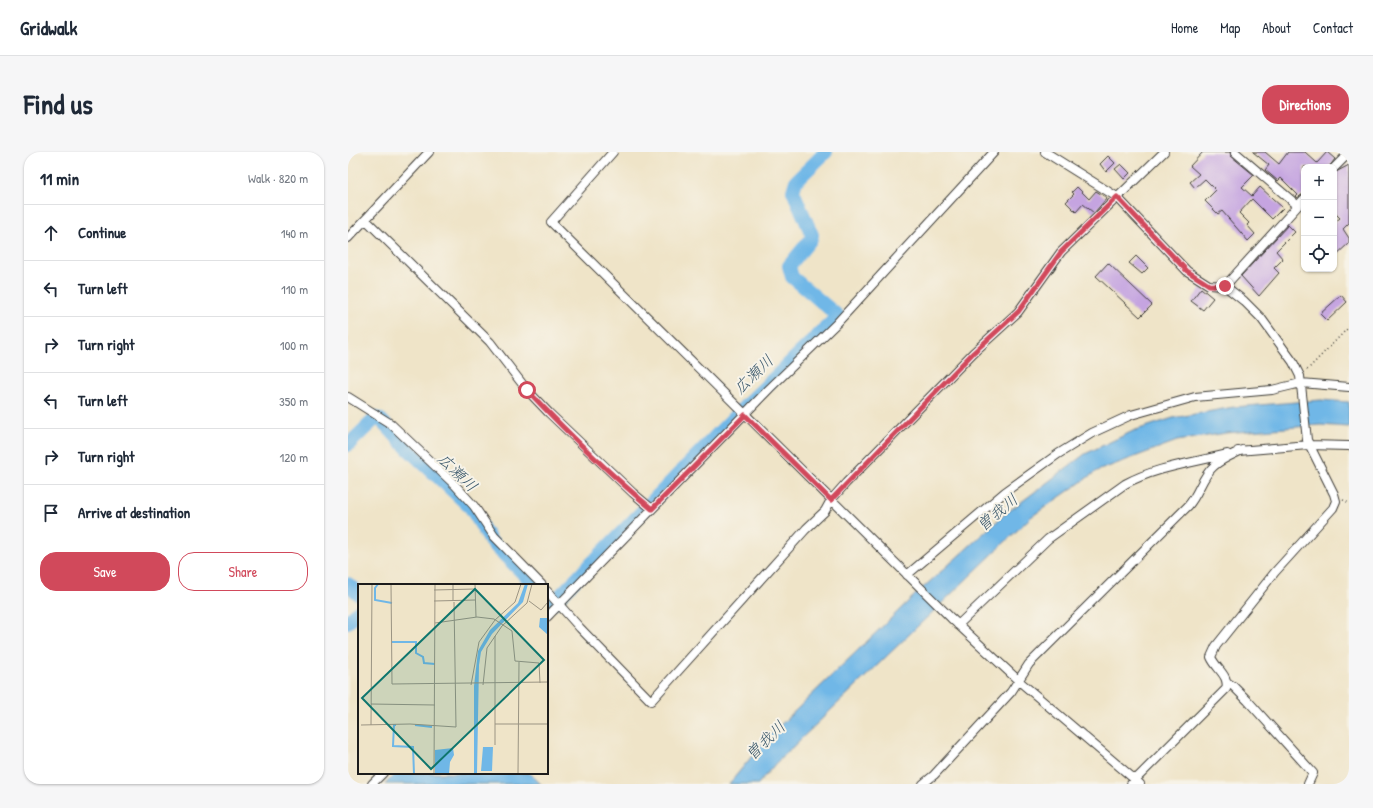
<!DOCTYPE html>
<html lang="en">
<head>
<meta charset="utf-8">
<style>
	:root { --surface:#fff; --page:#f6f6f7; --text:#1f2937; --muted:#747a83; --line:#e0e1e3; --accent:#d1495b }
	body { margin:0; font-family:"Patrick Hand","Klee One",sans-serif; background:var(--page); color:var(--text) }
	.controls { position:absolute; right:12px; top:12px; display:grid; overflow:hidden; border-radius:8px; box-shadow:0 1px 3px #0004 }
	.controls button { width:36px; height:36px; display:grid; place-items:center; padding:0; border:0; border-bottom:1px solid var(--line); background:var(--surface); color:var(--text); font:20px sans-serif }
	.stop { position:absolute; width:12px; height:12px; margin:-9px; border:3px solid #d1495b; border-radius:50%; background:#fff }
	.stop.end { background:#d1495b; border-color:#fff; box-shadow:0 1px 4px #0008 }
	.list { margin:0; padding:0; list-style:none }
	h2 { display:flex; justify-content:space-between; align-items:center; height:52px; margin:0; padding:0 16px; font-size:17px }
	h2 small { font-size:13px; font-weight:400; color:var(--muted) }
	.list li { display:grid; grid-template-columns:26px 1fr auto; gap:12px; align-items:center; box-sizing:border-box; height:56px; padding:0 16px; border-top:1px solid var(--line) }
	.list b { display:block; font-size:15px; white-space:nowrap }
	.list em { font-size:13px; font-style:normal; color:var(--muted) }
	.actions { display:flex; gap:8px; padding:12px 16px }
	.actions a { flex:1; padding:9px 0; border:1px solid var(--accent); border-radius:16px; text-align:center; font-size:14px; color:var(--accent) }
	.actions .main { background:var(--accent); color:#fff }
	.icon { flex:none; width:22px; height:22px; fill:none; stroke:currentColor; stroke-width:2; stroke-linecap:round; stroke-linejoin:round }
	.map { position:relative; flex:none; width:1001px; height:632px; overflow:hidden; border-radius:16px }
	header { display:flex; align-items:center; gap:24px; box-sizing:border-box; height:56px; padding:0 20px; background:var(--surface); border-bottom:1px solid var(--line) }
	header strong { font-size:19px }
	nav { display:flex; gap:22px; margin-inline-start:auto; font-size:14px }
	.intro { display:flex; align-items:center; justify-content:space-between; box-sizing:border-box; height:96px; padding:0 24px }
	h1 { margin:0; font-size:28px }
	.button { padding:10px 18px; border-radius:16px; background:var(--accent); color:#fff; font-size:14px; font-weight:700 }
	main { display:flex; gap:24px; padding:0 24px }
	aside { flex:1; background:var(--surface); border-radius:16px; box-shadow:0 1px 3px #0004 }
	.map>svg:first-child { display:block }
</style>
</head>
<body>
<header>
<strong>Gridwalk</strong>
<nav><a>Home</a><a>Map</a><a>About</a><a>Contact</a></nav>
</header>
<div class="intro"><h1>Find us</h1><a class="button">Directions</a></div>
<main>
<aside>
<h2>11 min<small>Walk · 820 m</small></h2>
<ul class="list">
<li><svg class="icon" aria-label="ahead" viewBox="0 0 24 24"><path d="M12 20V5M6 11l6-6 6 6"/></svg><div><b>Continue</b></div><em>140 m</em></li>
<li><svg class="icon" aria-label="left" viewBox="0 0 24 24"><path d="M17 20v-9H6M10 6l-5 5 5 5"/></svg><div><b>Turn left</b></div><em>110 m</em></li>
<li><svg class="icon" aria-label="right" viewBox="0 0 24 24"><path d="M7 20v-9h11M14 6l5 5-5 5"/></svg><div><b>Turn right</b></div><em>100 m</em></li>
<li><svg class="icon" aria-label="left" viewBox="0 0 24 24"><path d="M17 20v-9H6M10 6l-5 5 5 5"/></svg><div><b>Turn left</b></div><em>350 m</em></li>
<li><svg class="icon" aria-label="right" viewBox="0 0 24 24"><path d="M7 20v-9h11M14 6l5 5-5 5"/></svg><div><b>Turn right</b></div><em>120 m</em></li>
<li><svg class="icon" aria-label="arrive" viewBox="0 0 24 24"><path d="M6 21V4h12l-3 4 3 4H6"/></svg><div><b>Arrive at destination</b></div></li>
</ul>
<div class="actions"><a class="main">Save</a><a>Share</a></div>
</aside>
<div class="map">
<svg width="1001" height="632" viewBox="0 0 1001 632">
	<rect width="100%" height="100%" fill="#f7f3e8"/>
	<filter id="ink" filterUnits="userSpaceOnUse"><feTurbulence type="fractalNoise" baseFrequency=".025" numOctaves="2"/><feDisplacementMap in="SourceGraphic" scale="8" xChannelSelector="R" yChannelSelector="G"/><feConvolveMatrix kernelMatrix="1 2 1 2 8 2 1 2 1" color-interpolation-filters="sRGB"/></filter>
	<filter id="wash" filterUnits="userSpaceOnUse"><feTurbulence type="fractalNoise" baseFrequency=".012" numOctaves="4" result="noise"/><feDisplacementMap in="SourceGraphic" scale="16" xChannelSelector="R" yChannelSelector="G"/><feGaussianBlur stdDeviation="0.9" result="paint"/><feColorMatrix in="noise" values="0 0 0 0 0 0 0 0 0 0 0 0 0 0 0 0 0 1.4 0 .05"/><feComposite in="paint" operator="in"/></filter>
	<g filter="url(#wash)">
		<rect width="100%" height="100%" fill="#efe4c8"/>
		<path fill="#6fb7e7" stroke="#466a82" d="M 973,248 L 1001,250 L 1001,275 L 972,273 L 878,281 L 829,289 L 749,319 L 683,365 L 427,612 L 410,632 L 381,632 L 419,586 L 568,442 L 656,363 L 737,302 L 785,279 L 825,266 L 886,255 Z
			M 48,621 L 181,621 L 193,632 L 37,632 Z"/>
		<g fill="none" stroke-linecap="round" stroke-linejoin="round">
			<path stroke="#6fb7e7" stroke-width="14" d="M 0,293 L 28,266 L 33,268 L 61,298 L 123,356 L 143,390 L 187,433
				M 0,432 L 11,442
				M 199,445 L 205,451 L 394,257 L 490,164 L 444,125 L 441,114 L 463,87 L 464,83 L 445,39 L 448,29 L 478,0
				M 0,470 L 11,459"/>
		</g>
		<g id="blocks">
			<path fill="#c5a4e0" d="M 855,0 L 882,0 L 883,4 L 906,23 L 894,35 L 904,44 L 912,35 L 935,56 L 924,67 L 904,47 L 891,61 L 901,71 L 899,73 L 907,82 L 900,89 L 874,59 L 870,62 L 857,49 L 868,38 L 857,27 L 847,36 L 842,30 L 851,22 L 842,14 Z
				M 905,0 L 917,0 L 931,12 L 940,0 L 957,0 L 969,11 L 979,0 L 987,7 L 981,15 L 956,15 L 956,42 L 949,46 L 948,45 L 950,43 L 933,26 L 930,29 L 917,18 L 921,13 Z
				M 760,4 L 767,11 L 758,20 L 752,12 Z
				M 773,12 L 782,21 L 776,27 L 767,17 Z
				M 1001,13 L 1001,71 L 995,77 L 1001,86 L 1001,91 L 986,105 L 986,71 L 992,66 L 986,60 L 986,21 Z
				M 729,35 L 741,47 L 748,39 L 759,46 L 746,61 L 735,52 L 728,60 L 718,50 L 726,42 L 724,40 Z
				M 940,73 L 947,80 L 928,99 L 935,107 L 926,116 L 931,121 L 911,144 L 893,124 Z
				M 788,104 L 800,116 L 794,122 L 781,111 Z
				M 760,111 L 804,153 L 792,165 L 748,124 Z
				M 853,136 L 865,146 L 855,158 L 843,149 Z
				M 993,143 L 999,150 L 979,169 L 972,162 Z"/>
		</g>
	</g>
	<g filter="url(#ink)">
		<use href="#blocks" fill-opacity="0" stroke="#3c3a36" stroke-width="1"/>
		<g fill="none" stroke-linecap="round" stroke-linejoin="round">
			<g stroke="#3c3a36" stroke-width="10">
				<path id="street" d="M 265,0 L 203,70 L 603,466 L 671,529 L 792,632
					M 697,0 L 769,45 L 839,119 L 861,133 L 877,134 L 896,149 L 913,166 L 945,210 L 952,224 L 959,288 L 986,342 L 988,349 L 985,356 L 927,420 L 868,494 L 863,505 C 868,517 882,524 878,537 L 783,632
					M 887,0 L 949,53
					M 986,16 L 1001,1
					M 18,68 L 142,190 L 179,238 L 201,261 L 285,341 L 304,357
					M 0,86 L 81,0
					M 877,134 L 956,47
					M 0,245 L 43,272 L 107,333 L 126,354 L 146,384 L 194,433
					M 890,299 L 960,293 L 1001,294
					M 559,423 L 657,340 L 710,302 L 744,281 L 783,263 L 847,245 L 924,238 L 953,231 L 1001,235
					M 199,439 L 232,476 L 303,549 L 458,377 L 477,359 L 483,348 L 498,331 L 625,201 L 670,160 L 713,100 L 816,0
					M 199,465 L 422,236 L 489,171 L 646,0
					M 610,473 L 700,387 L 777,332 C 808,315 844,311 879,302
					M 880,531 L 885,534 L 900,549 L 965,621 L 960,632
					M 24,632 L 35,621
					M 575,632 L 586,623 L 663,540 L 681,512 L 840,354 C 851,342 854,324 866,314 C 873,307 884,303 894,298"/>
			</g>
			<path stroke="#3c3a36" stroke-width="1.5" stroke-dasharray="1 3" stroke-linecap="butt" d="M 959,218 L 1001,175
				M 995,348 L 1001,351"/>
			<use href="#street" stroke="#fff" stroke-width="8"/>
		</g>
	</g>
	<g fill="none" stroke-linecap="round" stroke-linejoin="round" filter="url(#ink)">
		<path stroke="#d1495b" stroke-width="5" d="M 179,238 C 218,279 260,321 304,357 L 397,263 L 483,348 L 625,201 L 670,160 L 713,100 L 769,45 L 839,119 L 861,133 L 877,134"/>
	</g>
	<g text-anchor="middle" stroke-width="4" stroke-linejoin="round" paint-order="stroke">
		<g font-size="16" font-style="italic" fill="#3d5a6d" stroke="#f7f3e8">
			<text transform="translate(405 222) rotate(-44)" y="6">広瀬川</text>
			<text transform="translate(110 320) rotate(44)" y="6">広瀬川</text>
			<text transform="translate(649 360) rotate(-40)" y="6">曽我川</text>
			<text transform="translate(417 588) rotate(-44)" y="6">曽我川</text>
		</g>
	</g>
	<g transform="translate(10 432)">
		<rect width="190" height="190" fill="#efe4c8"/>
		<path d="M 167,0 L 170,0 L 165,18 L 134,50 L 123,68 L 121,81 L 119,190 L 116,190 L 116,102 L 120,67 L 132,46 L 160,19 ZM 182,34 L 190,34 L 190,51 L 181,43 ZM 125,163 L 135,163 L 134,187 L 123,187 ZM 95,164 L 96,171 L 92,178 L 91,190 L 77,190 L 77,166 Z" fill="#6fb7e7"/>
		<path fill="none" stroke="#6fb7e7" stroke-width="2" d="M 20,0 L 17,4 L 17,16 L 34,19M 34,58 L 58,58 L 58,69 L 65,73 L 66,79 L 77,80M 38,141 L 36,141 L 35,162 L 55,163 L 56,190M 57,141 L 74,143"/>
		<path fill="none" stroke="#9b9483" stroke-width="1" d="M 33,0 L 34,100 L 190,98M 117,0 L 118,33M 76,6 L 117,5M 76,17 L 117,16M 95,17 L 95,0M 171,17 L 183,26 L 190,18M 77,39 L 119,33 L 136,35 L 154,47 L 157,77 L 181,79 L 182,99M 137,52 L 137,161M 113,101 L 121,58 L 137,36 L 157,18 L 163,0M 125,101 L 129,64 L 144,42 L 169,19 L 174,0M 13,120 L 77,121M 137,140 L 190,140M 3,141 L 52,140 L 98,143 L 96,18M 13,141 L 14,0M 76,190 L 77,0M 160,190 L 161,78"/>
		<path fill="#0f766e" fill-opacity="0.15" stroke="#0f766e" stroke-width="2" d="M 117,5 L 186,76 L 73,185 L 4,114 Z"/>
		<rect width="190" height="190" fill="none" stroke="#1c1c1c" stroke-width="2"/>
	</g>
</svg>
<div class="controls">
<button>+</button>
<button>−</button>
<button><svg class="icon" aria-label="locate" viewBox="0 0 24 24"><circle cx="12" cy="12" r="6"/><path d="M12 2v4M12 18v4M2 12h4M18 12h4"/></svg></button>
</div>
<div class="stop" style="left:179px;top:238px"></div>
<div class="stop end" style="left:877px;top:134px"></div>
</div>
</main>
</body>
</html>
